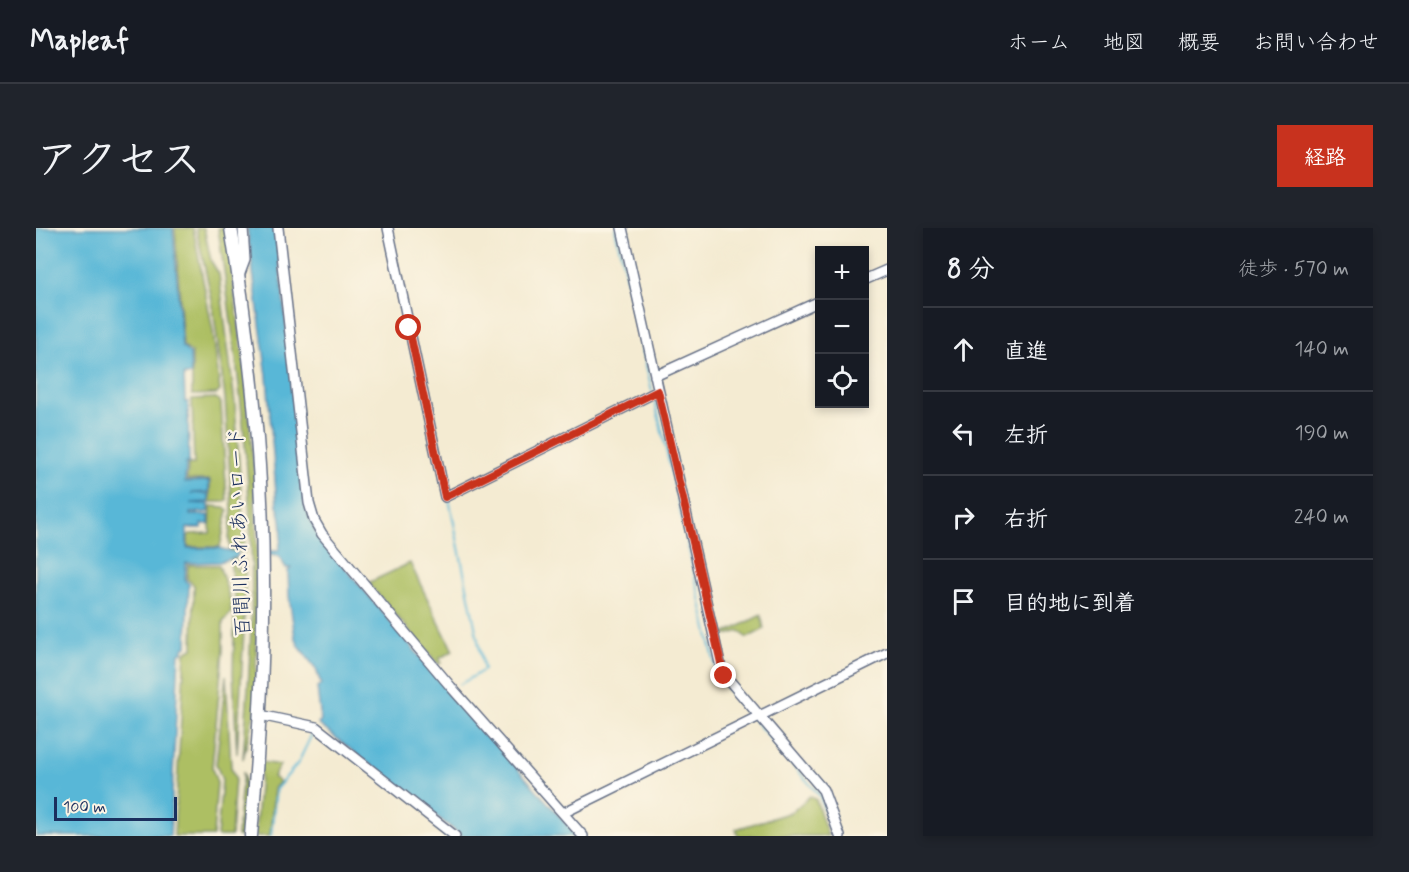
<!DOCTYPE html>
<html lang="ja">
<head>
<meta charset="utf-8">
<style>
	:root { --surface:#171b24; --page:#20242c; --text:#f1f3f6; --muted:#9ea1a6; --line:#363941; --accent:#c8321e }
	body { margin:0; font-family:Mynerve,"Klee One",sans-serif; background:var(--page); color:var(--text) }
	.controls { position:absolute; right:18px; top:18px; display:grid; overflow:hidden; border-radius:0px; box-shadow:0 3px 9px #0003 }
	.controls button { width:54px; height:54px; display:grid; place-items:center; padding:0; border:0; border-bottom:2px solid var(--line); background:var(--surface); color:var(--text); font:30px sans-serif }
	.scale { position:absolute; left:18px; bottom:15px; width:123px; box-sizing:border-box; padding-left:6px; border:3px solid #1b2f5e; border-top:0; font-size:16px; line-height:21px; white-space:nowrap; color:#1b2f5e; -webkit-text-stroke:4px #fcf5e5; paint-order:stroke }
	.stop { position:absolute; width:18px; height:18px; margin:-14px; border:4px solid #c8321e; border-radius:50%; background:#fff }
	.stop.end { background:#c8321e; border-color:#fff; box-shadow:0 2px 6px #0008 }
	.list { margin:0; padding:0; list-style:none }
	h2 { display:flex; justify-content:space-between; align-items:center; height:78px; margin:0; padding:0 24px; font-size:26px }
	h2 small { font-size:20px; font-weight:400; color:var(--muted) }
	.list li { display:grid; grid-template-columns:39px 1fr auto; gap:18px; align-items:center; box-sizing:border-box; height:84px; padding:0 24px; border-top:2px solid var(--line) }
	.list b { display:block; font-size:22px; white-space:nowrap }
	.list em { font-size:20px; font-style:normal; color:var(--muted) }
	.icon { flex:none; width:33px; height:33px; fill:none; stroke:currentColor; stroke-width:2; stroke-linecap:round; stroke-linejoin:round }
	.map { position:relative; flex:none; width:851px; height:608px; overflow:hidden; border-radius:0px }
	header { display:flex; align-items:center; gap:36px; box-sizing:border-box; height:84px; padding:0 30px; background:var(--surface); border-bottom:2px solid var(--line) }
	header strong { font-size:28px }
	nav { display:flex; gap:33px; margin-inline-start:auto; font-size:21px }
	.intro { display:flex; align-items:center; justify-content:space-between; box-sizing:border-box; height:144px; padding:0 36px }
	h1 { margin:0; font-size:42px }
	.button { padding:15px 27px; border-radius:0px; background:var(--accent); color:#fff; font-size:21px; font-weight:700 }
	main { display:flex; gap:36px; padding:0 36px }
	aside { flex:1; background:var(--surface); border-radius:0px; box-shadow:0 3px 9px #0003 }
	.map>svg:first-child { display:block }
</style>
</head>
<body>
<header>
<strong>Mapleaf</strong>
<nav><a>ホーム</a><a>地図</a><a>概要</a><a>お問い合わせ</a></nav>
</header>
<div class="intro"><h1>アクセス</h1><a class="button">経路</a></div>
<main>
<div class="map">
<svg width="851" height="608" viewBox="0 0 851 608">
	<rect width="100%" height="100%" fill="#fcf5e5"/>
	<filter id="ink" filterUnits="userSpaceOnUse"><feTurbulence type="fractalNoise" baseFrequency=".0167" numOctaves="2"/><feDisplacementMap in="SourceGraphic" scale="12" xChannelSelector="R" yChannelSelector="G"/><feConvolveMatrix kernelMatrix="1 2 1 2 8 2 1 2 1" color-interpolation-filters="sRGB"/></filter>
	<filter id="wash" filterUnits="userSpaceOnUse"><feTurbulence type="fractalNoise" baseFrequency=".008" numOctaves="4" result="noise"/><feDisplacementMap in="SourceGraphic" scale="24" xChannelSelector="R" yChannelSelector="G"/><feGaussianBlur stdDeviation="1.35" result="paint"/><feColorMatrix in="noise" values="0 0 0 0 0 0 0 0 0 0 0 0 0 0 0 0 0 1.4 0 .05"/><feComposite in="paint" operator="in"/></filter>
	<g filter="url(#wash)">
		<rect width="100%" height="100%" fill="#f4ebd2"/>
		<path fill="#adbf63" stroke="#647760" stroke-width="1.5" d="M 139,0 L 157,0 L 177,103 L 184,163 L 180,166 L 156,167 L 156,125 L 147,118 Z
			M 160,0 L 168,0 L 175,33 L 183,46 L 199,175 L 209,324 L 204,324 L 203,313 L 200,313 L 200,324 L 194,323 L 193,310 L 196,282 L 189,170 L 176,73 Z
			M 182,0 L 190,0 L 208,137 L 218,243 L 221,319 L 220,478 L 207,531 C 212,460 218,388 215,317 C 212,211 197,105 182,0 Z
			M 180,170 L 185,175 L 191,272 L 188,274 L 174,274 L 174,252 L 151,252 L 152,236 L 158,236 L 156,171 Z
			M 175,278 L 188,279 L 192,282 L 184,319 L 152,319 L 152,308 L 154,306 L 174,305 Z
			M 200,330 L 200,342 L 205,342 L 204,333 L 209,333 L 208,402 L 201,526 L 197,446 L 199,369 L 194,332 Z
			M 374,335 L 417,423 L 404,430 L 405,435 L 402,436 L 332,355 Z
			M 152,337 L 183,337 L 195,374 L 195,385 L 187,394 L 187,422 L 176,540 L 181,555 L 177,608 L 138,608 L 149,424 L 157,420 L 158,357 L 151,351 Z
			M 725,387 L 728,401 L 711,410 L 704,403 L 688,408 L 686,407 Z
			M 190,447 L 195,539 L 199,550 L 195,608 L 181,608 L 186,552 L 180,536 Z
			M 225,534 L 244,537 L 237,549 L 244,554 L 238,560 L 234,608 L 219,608 Z
			M 207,544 L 212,574 L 209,608 L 201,608 Z
			M 774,568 L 780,572 L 792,608 L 702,608 L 700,601 L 756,584 Z"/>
		<path fill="#59b7d7" stroke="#3a739a" stroke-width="1.5" d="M 0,0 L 137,0 L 146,119 L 154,126 L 155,147 L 148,147 L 149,174 L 152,174 L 153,235 L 150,235 L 149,254 L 173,253 L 173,264 L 155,265 L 173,266 L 173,274 L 155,275 L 173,276 L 173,284 L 154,285 L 154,287 L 173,287 L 173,296 L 166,296 L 166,300 L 151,300 L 151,320 L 182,320 L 202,325 L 201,329 L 183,334 L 150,335 L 149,352 L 153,356 L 151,418 L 147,420 L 147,424 L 143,425 L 134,608 L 0,608 Z
			M 211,0 L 240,0 L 269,279 L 280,305 L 401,449 L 541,608 L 426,608 L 282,496 L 285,493 L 281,459 L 285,456 L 280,441 L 263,418 L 259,409 L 253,368 L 252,343 L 255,340 L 250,340 L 243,328 L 232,327 L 233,323 L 242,323 C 247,308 247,292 241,278 L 231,148 Z"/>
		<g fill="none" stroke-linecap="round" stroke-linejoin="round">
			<path stroke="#59b7d7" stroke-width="2" d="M 579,0 L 616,163
				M 618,169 L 682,449 L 715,489
				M 413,271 L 448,442 L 423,457
				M 719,493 L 784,568 L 797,608
				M 235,608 L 240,561 L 262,535 L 277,504"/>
		</g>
	</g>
	<g filter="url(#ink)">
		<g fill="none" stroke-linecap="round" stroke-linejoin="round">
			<g stroke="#677187" stroke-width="12">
				<path id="minor" d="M 242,0 L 273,275 L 278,292 L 286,306 L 415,459 L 547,608
					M 352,0 L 409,269 L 622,163
					M 586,0 L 686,444 L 787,562 L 804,608
					M 203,48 L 209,32 L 207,0
					M 828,52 L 851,42
					M 619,148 L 784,73
					M 224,487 L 280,499 L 419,608
					M 527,585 L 851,425"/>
			</g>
			<g stroke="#677187" stroke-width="15">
				<path id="tertiary" d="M 195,0 C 214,117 227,235 227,353 C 228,439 222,523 215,608"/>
			</g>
			<use href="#minor" stroke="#fff" stroke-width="9"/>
			<use href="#tertiary" stroke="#fff" stroke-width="12"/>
		</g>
	</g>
	<g fill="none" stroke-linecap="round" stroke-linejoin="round" filter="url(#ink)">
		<path stroke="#c8321e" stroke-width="8" d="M 373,100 L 409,269 L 622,163 L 688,448"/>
	</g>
	<g text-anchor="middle" stroke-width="4.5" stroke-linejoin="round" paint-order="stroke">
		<g font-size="21" fill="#1b2f5e" stroke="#fcf5e5">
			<text transform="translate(203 304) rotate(-92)" y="7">百間川ふれあいロード</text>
		</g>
	</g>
</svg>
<div class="controls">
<button>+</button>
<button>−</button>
<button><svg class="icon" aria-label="locate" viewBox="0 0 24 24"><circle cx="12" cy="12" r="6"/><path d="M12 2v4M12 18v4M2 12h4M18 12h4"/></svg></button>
</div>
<div class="scale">100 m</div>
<div class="stop" style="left:373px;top:100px"></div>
<div class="stop end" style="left:688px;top:448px"></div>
</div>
<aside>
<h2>8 分<small>徒歩 · 570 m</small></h2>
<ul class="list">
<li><svg class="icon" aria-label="ahead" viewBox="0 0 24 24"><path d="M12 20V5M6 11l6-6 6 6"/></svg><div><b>直進</b></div><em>140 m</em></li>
<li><svg class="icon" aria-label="left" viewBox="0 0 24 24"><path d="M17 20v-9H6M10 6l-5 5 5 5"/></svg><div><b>左折</b></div><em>190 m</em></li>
<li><svg class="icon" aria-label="right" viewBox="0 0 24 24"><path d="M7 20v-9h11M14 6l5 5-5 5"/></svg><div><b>右折</b></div><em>240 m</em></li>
<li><svg class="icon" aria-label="arrive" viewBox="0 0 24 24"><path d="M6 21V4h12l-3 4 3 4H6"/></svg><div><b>目的地に到着</b></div></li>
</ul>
</aside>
</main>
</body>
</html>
